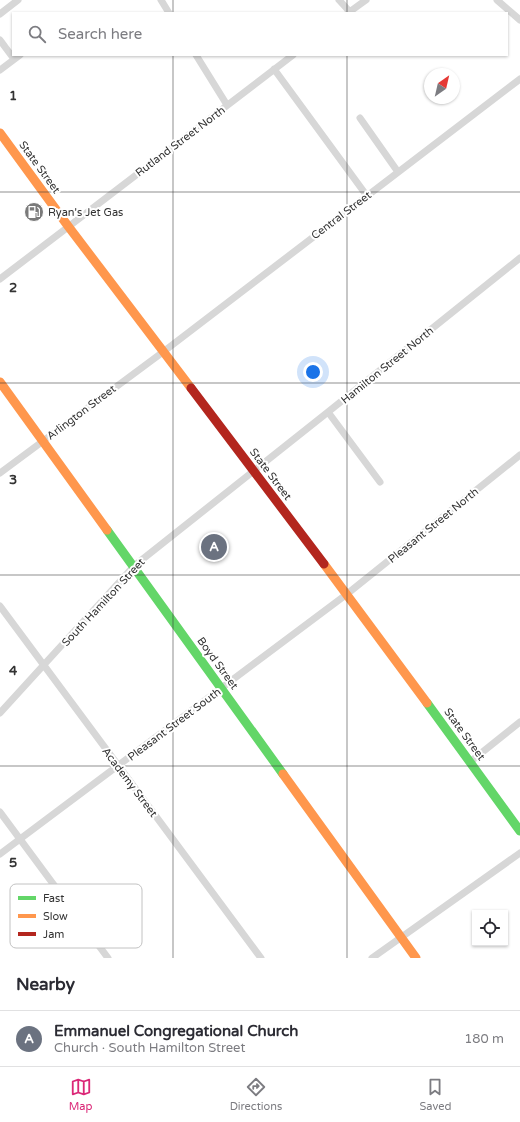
<!DOCTYPE html>
<html lang="en">
<head>
<meta charset="utf-8">
<style>
	:root { --surface:#fff; --page:#f2f2f3; --text:#2b2b33; --muted:#7c7c81; --line:#e1e1e2; --accent:#db2777 }
	body { margin:0; font-family:"Varela Round",sans-serif; background:var(--page); color:var(--text) }
	.controls { position:absolute; right:12px; bottom:12px; display:grid; overflow:hidden; border-radius:0px; box-shadow:0 1px 3px #0004 }
	.controls button { width:36px; height:36px; display:grid; place-items:center; padding:0; border:0; border-bottom:1px solid var(--line); background:var(--surface); color:var(--text); font:20px sans-serif }
	.compass { position:absolute; left:424px; top:68px; width:36px; height:36px; border-radius:50%; background:var(--surface); box-shadow:0 1px 3px #0004; rotate:34deg }
	.you { position:absolute; left:313px; top:372px; width:14px; height:14px; margin:-10px; border:3px solid #fff; border-radius:50%; background:#1a73e8; box-shadow:0 0 0 6px #1a73e833 }
	.badge { display:grid; place-items:center; width:26px; height:26px; border-radius:50%; background:var(--accent); color:#fff; font-size:13px; font-weight:700 }
	.pin { position:absolute; translate:-50% -50%; border:2px solid #fff; box-shadow:0 1px 4px #0006 }
	.list { margin:0; padding:0; list-style:none }
	h2 { display:flex; justify-content:space-between; align-items:center; height:52px; margin:0; padding:0 16px; font-size:17px }
	h2 small { font-size:13px; font-weight:400; color:var(--muted) }
	.list li { display:grid; grid-template-columns:26px 1fr auto; gap:12px; align-items:center; box-sizing:border-box; height:56px; padding:0 16px; border-top:1px solid var(--line) }
	.list b { display:block; font-size:15px; white-space:nowrap }
	.list p { margin:0; font-size:13px; white-space:nowrap; color:var(--muted) }
	.list em { font-size:13px; font-style:normal; color:var(--muted) }
	.icon { flex:none; width:22px; height:22px; fill:none; stroke:currentColor; stroke-width:2; stroke-linecap:round; stroke-linejoin:round }
	.map { position:relative; flex:none; width:520px; height:958px; overflow:hidden }
	.search { position:absolute; background:var(--surface); box-shadow:0 1px 3px #0004; left:12px; right:12px; top:12px; height:44px; display:flex; align-items:center; gap:10px; box-sizing:border-box; padding:0 14px; border-radius:0px; color:var(--muted); font-size:15px }
	.sheet { height:108px; background:var(--surface) }
	nav { display:flex; justify-content:space-around; align-items:center; box-sizing:border-box; height:56px; border-top:1px solid var(--line); background:var(--surface); font-size:11px; color:var(--muted) }
	nav a { display:grid; justify-items:center; gap:2px }
	nav .on { color:var(--accent) }
	.map>svg:first-child { display:block }
</style>
</head>
<body>
<div class="map">
<svg width="520" height="958" viewBox="0 0 520 958">
	<rect width="100%" height="100%" fill="#fff"/>
	<g fill="none" stroke-linecap="round" stroke-linejoin="round">
		<path stroke="#d7d7d7" stroke-width="7" d="M 161,0 L 169,13
			M 339,0 L 350,12
			M 497,0 L 520,20
			M 348,13 L 366,0
			M 0,14 L 18,0
			M 0,40 L 14,59
			M 196,55 L 227,105
			M 274,69 L 367,196
			M 0,70 L 20,55
			M 360,118 L 398,172
			M 0,279 L 293,55
			M 328,412 L 380,482
			M 0,473 L 163,352 L 520,79
			M 0,606 L 261,958
			M 0,713 L 134,566 L 328,412 L 520,258
			M 470,762 L 520,722
			M 0,812 L 108,958
			M 0,854 L 347,594 L 520,455
			M 372,958 L 520,853"/>
		<path stroke="#63d668" stroke-width="9" d="M 107,530 L 283,774
			M 427,703 L 520,831"/>
		<path stroke="#ff974d" stroke-width="9" d="M 0,133 L 68,226 L 191,388
			M 0,382 L 107,530
			M 324,564 L 427,703
			M 283,774 L 416,958"/>
		<path stroke="#b3261e" stroke-width="9" d="M 191,388 L 324,564"/>
	</g>
	<path fill="none" stroke="#333" stroke-width="1" stroke-opacity="0.55" d="M 173,0 L 173,13M 347,0 L 347,13M 173,55 L 173,958M 347,55 L 347,958M 0,192 L 520,192M 0,383 L 520,383M 0,575 L 520,575M 0,766 L 520,766"/>
	<defs>
		<g id="fuel-disc" transform="scale(1)"><circle r="9.5" fill="#7a7a7a" stroke="#fff"/><path d="M-5.5-6h7V0h2V4h1.3V-2.5L3-4.5l.8-.8L6-3V5H2.5V1h-1V6h-7ZM-4.2-4.7v3.2H.2V-4.7Z" fill="#fff"/></g>
	</defs>
	<g fill-rule="evenodd">
		<use href="#fuel-disc" x="34" y="212"/>
	</g>
	<g text-anchor="middle" stroke-width="4" stroke-linejoin="round" paint-order="stroke">
		<g font-size="11" fill="#333" stroke="#fff">
			<text transform="translate(180 141) rotate(-37)" y="4">Rutland Street North</text>
			<text transform="translate(40 167) rotate(54)" y="4">State Street</text>
			<text transform="translate(341 215) rotate(-37)" y="4">Central Street</text>
			<text transform="translate(387 365) rotate(-39)" y="4">Hamilton Street North</text>
			<text transform="translate(81 412) rotate(-37)" y="4">Arlington Street</text>
			<text transform="translate(271 474) rotate(53)" y="4">State Street</text>
			<text transform="translate(433 525) rotate(-39)" y="4">Pleasant Street North</text>
			<text transform="translate(103 602) rotate(-47)" y="4">South Hamilton Street</text>
			<text transform="translate(218 663) rotate(54)" y="4">Boyd Street</text>
			<text transform="translate(174 724) rotate(-37)" y="4">Pleasant Street South</text>
			<text transform="translate(465 734) rotate(54)" y="4">State Street</text>
			<text transform="translate(130 782) rotate(53)" y="4">Academy Street</text>
		</g>
		<g font-size="11" fill="#333" stroke="#fff" text-anchor="start">
			<text x="48" y="216">Ryan's Jet Gas</text>
		</g>
	</g>
	<rect x="10" y="884" width="132" height="64" rx="6" fill="#fff" stroke="#c2c2c2" stroke-width="1"/>
	<rect x="18" y="896" width="18" height="4" fill="#63d668"/>
	<rect x="18" y="914" width="18" height="4" fill="#ff974d"/>
	<rect x="18" y="932" width="18" height="4" fill="#b3261e"/>
	<g font-size="11" fill="#333">
		<text x="43" y="902">Fast</text>
		<text x="43" y="920">Slow</text>
		<text x="43" y="938">Jam</text>
	</g>
	<g font-size="13" text-anchor="middle" font-weight="bold" fill="#333" stroke="#fff" stroke-width="4" stroke-linejoin="round" paint-order="stroke">
		<text x="13" y="100">1</text>
		<text x="13" y="292">2</text>
		<text x="13" y="484">3</text>
		<text x="13" y="675">4</text>
		<text x="13" y="867">5</text>
	</g>
</svg>
<div class="controls">
<button><svg class="icon" aria-label="locate" viewBox="0 0 24 24"><circle cx="12" cy="12" r="6"/><path d="M12 2v4M12 18v4M2 12h4M18 12h4"/></svg></button>
</div>
<svg class="compass" viewBox="-18 -18 36 36"><path d="M0-13l5 13h-10z" fill="#e53935"/><path d="M0 13l5-13h-10z" fill="#7c7c81"/></svg>
<div class="you"></div>
<div class="pin badge" style="left:214px;top:547px;background:#6b7280">A</div>
<div class="search"><svg class="icon" aria-label="search" viewBox="0 0 24 24"><circle cx="10" cy="10" r="6"/><path d="M15 15l6 6"/></svg>Search here</div>
</div>
<section class="sheet">
<h2>Nearby<small></small></h2>
<ul class="list">
<li><span class="badge" style="background:#6b7280">A</span><div><b>Emmanuel Congregational Church</b><p>Church · South Hamilton Street</p></div><em>180 m</em></li>
</ul>
</section>
<nav>
<a class="on"><svg class="icon" aria-label="map" viewBox="0 0 24 24"><path d="M3 6l6-2 6 2 6-2v14l-6 2-6-2-6 2zM9 4v14M15 6v14"/></svg>Map</a>
<a><svg class="icon" aria-label="directions" viewBox="0 0 24 24"><path d="M12 3l9 9-9 9-9-9zM9 14v-3h6M13 9l2 2-2 2"/></svg>Directions</a>
<a><svg class="icon" aria-label="saved" viewBox="0 0 24 24"><path d="M7 4h10v16l-5-4-5 4z"/></svg>Saved</a>
</nav>
</body>
</html>
